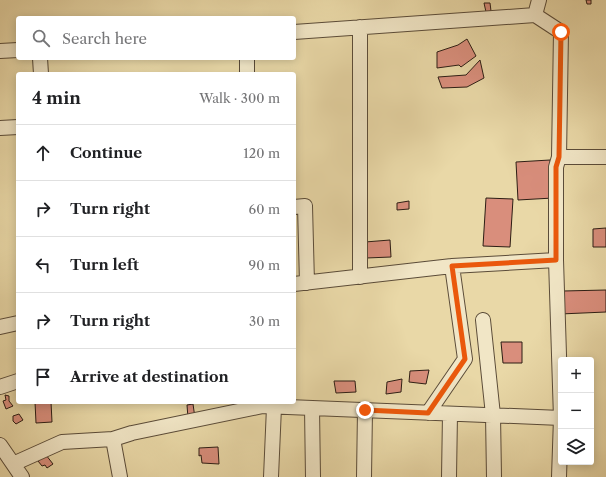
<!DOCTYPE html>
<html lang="en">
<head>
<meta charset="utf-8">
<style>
	:root { --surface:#fff; --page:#f2f2f2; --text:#202124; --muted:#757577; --line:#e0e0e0 }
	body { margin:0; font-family:"Libre Caslon Text",serif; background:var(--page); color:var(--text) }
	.controls { position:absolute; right:12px; bottom:12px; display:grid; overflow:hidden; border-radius:4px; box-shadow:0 2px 10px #0003 }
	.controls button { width:36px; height:36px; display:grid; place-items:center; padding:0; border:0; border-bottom:1px solid var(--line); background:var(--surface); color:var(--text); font:20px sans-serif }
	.stop { position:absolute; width:12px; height:12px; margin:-9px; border:3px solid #ea580c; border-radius:50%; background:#fff }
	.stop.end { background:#ea580c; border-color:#fff; box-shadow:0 1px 4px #0008 }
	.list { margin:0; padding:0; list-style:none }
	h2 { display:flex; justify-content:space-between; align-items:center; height:52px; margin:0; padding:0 16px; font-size:17px }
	h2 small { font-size:13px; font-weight:400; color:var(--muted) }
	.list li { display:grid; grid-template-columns:26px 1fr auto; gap:12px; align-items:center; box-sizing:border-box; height:56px; padding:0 16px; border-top:1px solid var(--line) }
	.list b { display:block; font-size:15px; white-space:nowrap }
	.list em { font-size:13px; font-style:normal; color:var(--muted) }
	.icon { flex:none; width:22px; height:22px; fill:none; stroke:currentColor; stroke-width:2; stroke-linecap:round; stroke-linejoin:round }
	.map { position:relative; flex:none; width:606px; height:477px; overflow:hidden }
	.search { position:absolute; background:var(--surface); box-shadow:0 2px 10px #0003; left:16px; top:16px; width:280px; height:44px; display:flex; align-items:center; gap:10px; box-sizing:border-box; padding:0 14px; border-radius:4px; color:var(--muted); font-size:15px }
	.panel { position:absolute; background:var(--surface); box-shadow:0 2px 10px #0003; left:16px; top:72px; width:280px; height:332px; border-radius:4px }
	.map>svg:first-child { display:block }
</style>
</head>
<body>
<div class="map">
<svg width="606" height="477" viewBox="0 0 606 477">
	<rect width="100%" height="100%" fill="#e9d8a7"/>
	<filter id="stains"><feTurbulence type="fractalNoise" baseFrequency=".005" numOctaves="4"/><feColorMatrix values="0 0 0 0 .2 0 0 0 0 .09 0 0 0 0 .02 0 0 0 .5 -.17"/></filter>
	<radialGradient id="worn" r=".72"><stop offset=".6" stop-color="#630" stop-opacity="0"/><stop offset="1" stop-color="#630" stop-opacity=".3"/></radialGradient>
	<path fill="#d98e7c" stroke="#2c1d14" d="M 586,0 L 591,0 L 591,4 L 587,4 Z
		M 484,3 L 490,3 L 491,11 L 486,12 Z
		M 467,39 L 476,56 L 461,67 L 459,65 L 437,68 L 437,52 L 458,45 Z
		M 480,60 L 484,78 L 467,87 L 442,88 L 438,77 L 466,75 Z
		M 550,160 L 553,198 L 518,200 L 516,162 Z
		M 486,198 L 513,199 L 510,247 L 483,246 Z
		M 409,201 L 409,209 L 397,210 L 397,203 Z
		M 606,228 L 606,247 L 593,247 L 593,229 Z
		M 390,240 L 391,257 L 366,258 L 365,242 Z
		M 606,290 L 606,312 L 560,314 L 563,291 Z
		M 501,342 L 522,342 L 522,363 L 503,363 Z
		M 429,370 L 426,384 L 409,382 L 410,371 Z
		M 402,379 L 401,392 L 386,394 L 387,382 Z
		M 334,381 L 355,381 L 356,392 L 336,393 Z
		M 5,395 L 9,396 L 9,401 L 13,406 L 6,409 L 3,401 L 6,400 Z
		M 35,402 L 51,402 L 52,422 L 36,423 Z
		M 193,404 L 195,418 L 188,418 L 187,405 Z
		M 19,414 L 23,420 L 16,424 L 13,421 L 13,416 Z
		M 218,447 L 219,464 L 202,463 L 201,455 L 199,456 L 199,448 Z
		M 46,455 L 53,464 L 47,468 L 45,465 L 42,466 L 38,461 Z"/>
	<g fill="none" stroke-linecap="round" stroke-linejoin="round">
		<g stroke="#5b4c39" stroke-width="16">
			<path id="street" d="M 535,15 L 561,32 L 559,157 L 556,167 L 556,260 L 561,418 L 559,477
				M 360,27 L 360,277
				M 294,32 L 535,15 L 539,0
				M 0,51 L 18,50
				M 40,58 L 41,74
				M 247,58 L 247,74
				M 0,128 L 18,127
				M 559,157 L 606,157
				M 294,207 L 305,206 L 307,283
				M 294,284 L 452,266 L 556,260
				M 483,320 L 493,415 L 494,477
				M 0,327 L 18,323
				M 0,387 L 18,381
				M 263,402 L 263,406 L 561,418
				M 312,408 L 313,477
				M 428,413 L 465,359 L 452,266
				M 113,439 L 120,477
				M 0,445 L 22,477
				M 13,464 L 62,442 L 113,439 L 132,433 L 263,406
				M 271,477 L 274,407
				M 364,477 L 365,410
				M 449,477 L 450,414"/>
		</g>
		<use href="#street" stroke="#f1e6c6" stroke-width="14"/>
	</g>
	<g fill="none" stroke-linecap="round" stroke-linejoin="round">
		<path stroke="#ea580c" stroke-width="5" d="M 365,410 L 428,413 L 465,359 L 452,266 L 556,260 L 556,167 L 559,157 L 561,32"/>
	</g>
	<rect width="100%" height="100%" filter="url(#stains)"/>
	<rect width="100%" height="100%" fill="url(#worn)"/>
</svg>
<div class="controls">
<button>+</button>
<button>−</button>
<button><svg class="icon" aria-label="layers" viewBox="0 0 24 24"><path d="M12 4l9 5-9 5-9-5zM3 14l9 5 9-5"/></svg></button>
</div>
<div class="stop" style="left:561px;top:32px"></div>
<div class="stop end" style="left:365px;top:410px"></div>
<div class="search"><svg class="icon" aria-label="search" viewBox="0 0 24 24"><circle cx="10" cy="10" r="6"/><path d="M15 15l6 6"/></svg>Search here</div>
<section class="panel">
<h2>4 min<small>Walk · 300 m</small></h2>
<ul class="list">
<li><svg class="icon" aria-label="ahead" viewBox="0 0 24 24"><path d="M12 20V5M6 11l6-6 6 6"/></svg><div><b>Continue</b></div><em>120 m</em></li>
<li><svg class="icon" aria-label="right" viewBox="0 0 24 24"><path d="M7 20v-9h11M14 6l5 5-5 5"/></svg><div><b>Turn right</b></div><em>60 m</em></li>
<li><svg class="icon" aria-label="left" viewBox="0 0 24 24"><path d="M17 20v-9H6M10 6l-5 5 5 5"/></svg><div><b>Turn left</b></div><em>90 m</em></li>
<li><svg class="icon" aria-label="right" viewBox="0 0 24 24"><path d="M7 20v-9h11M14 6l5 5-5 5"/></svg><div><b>Turn right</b></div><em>30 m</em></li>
<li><svg class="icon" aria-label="arrive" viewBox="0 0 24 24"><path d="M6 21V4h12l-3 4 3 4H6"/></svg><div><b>Arrive at destination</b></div></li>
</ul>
</section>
</div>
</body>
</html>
